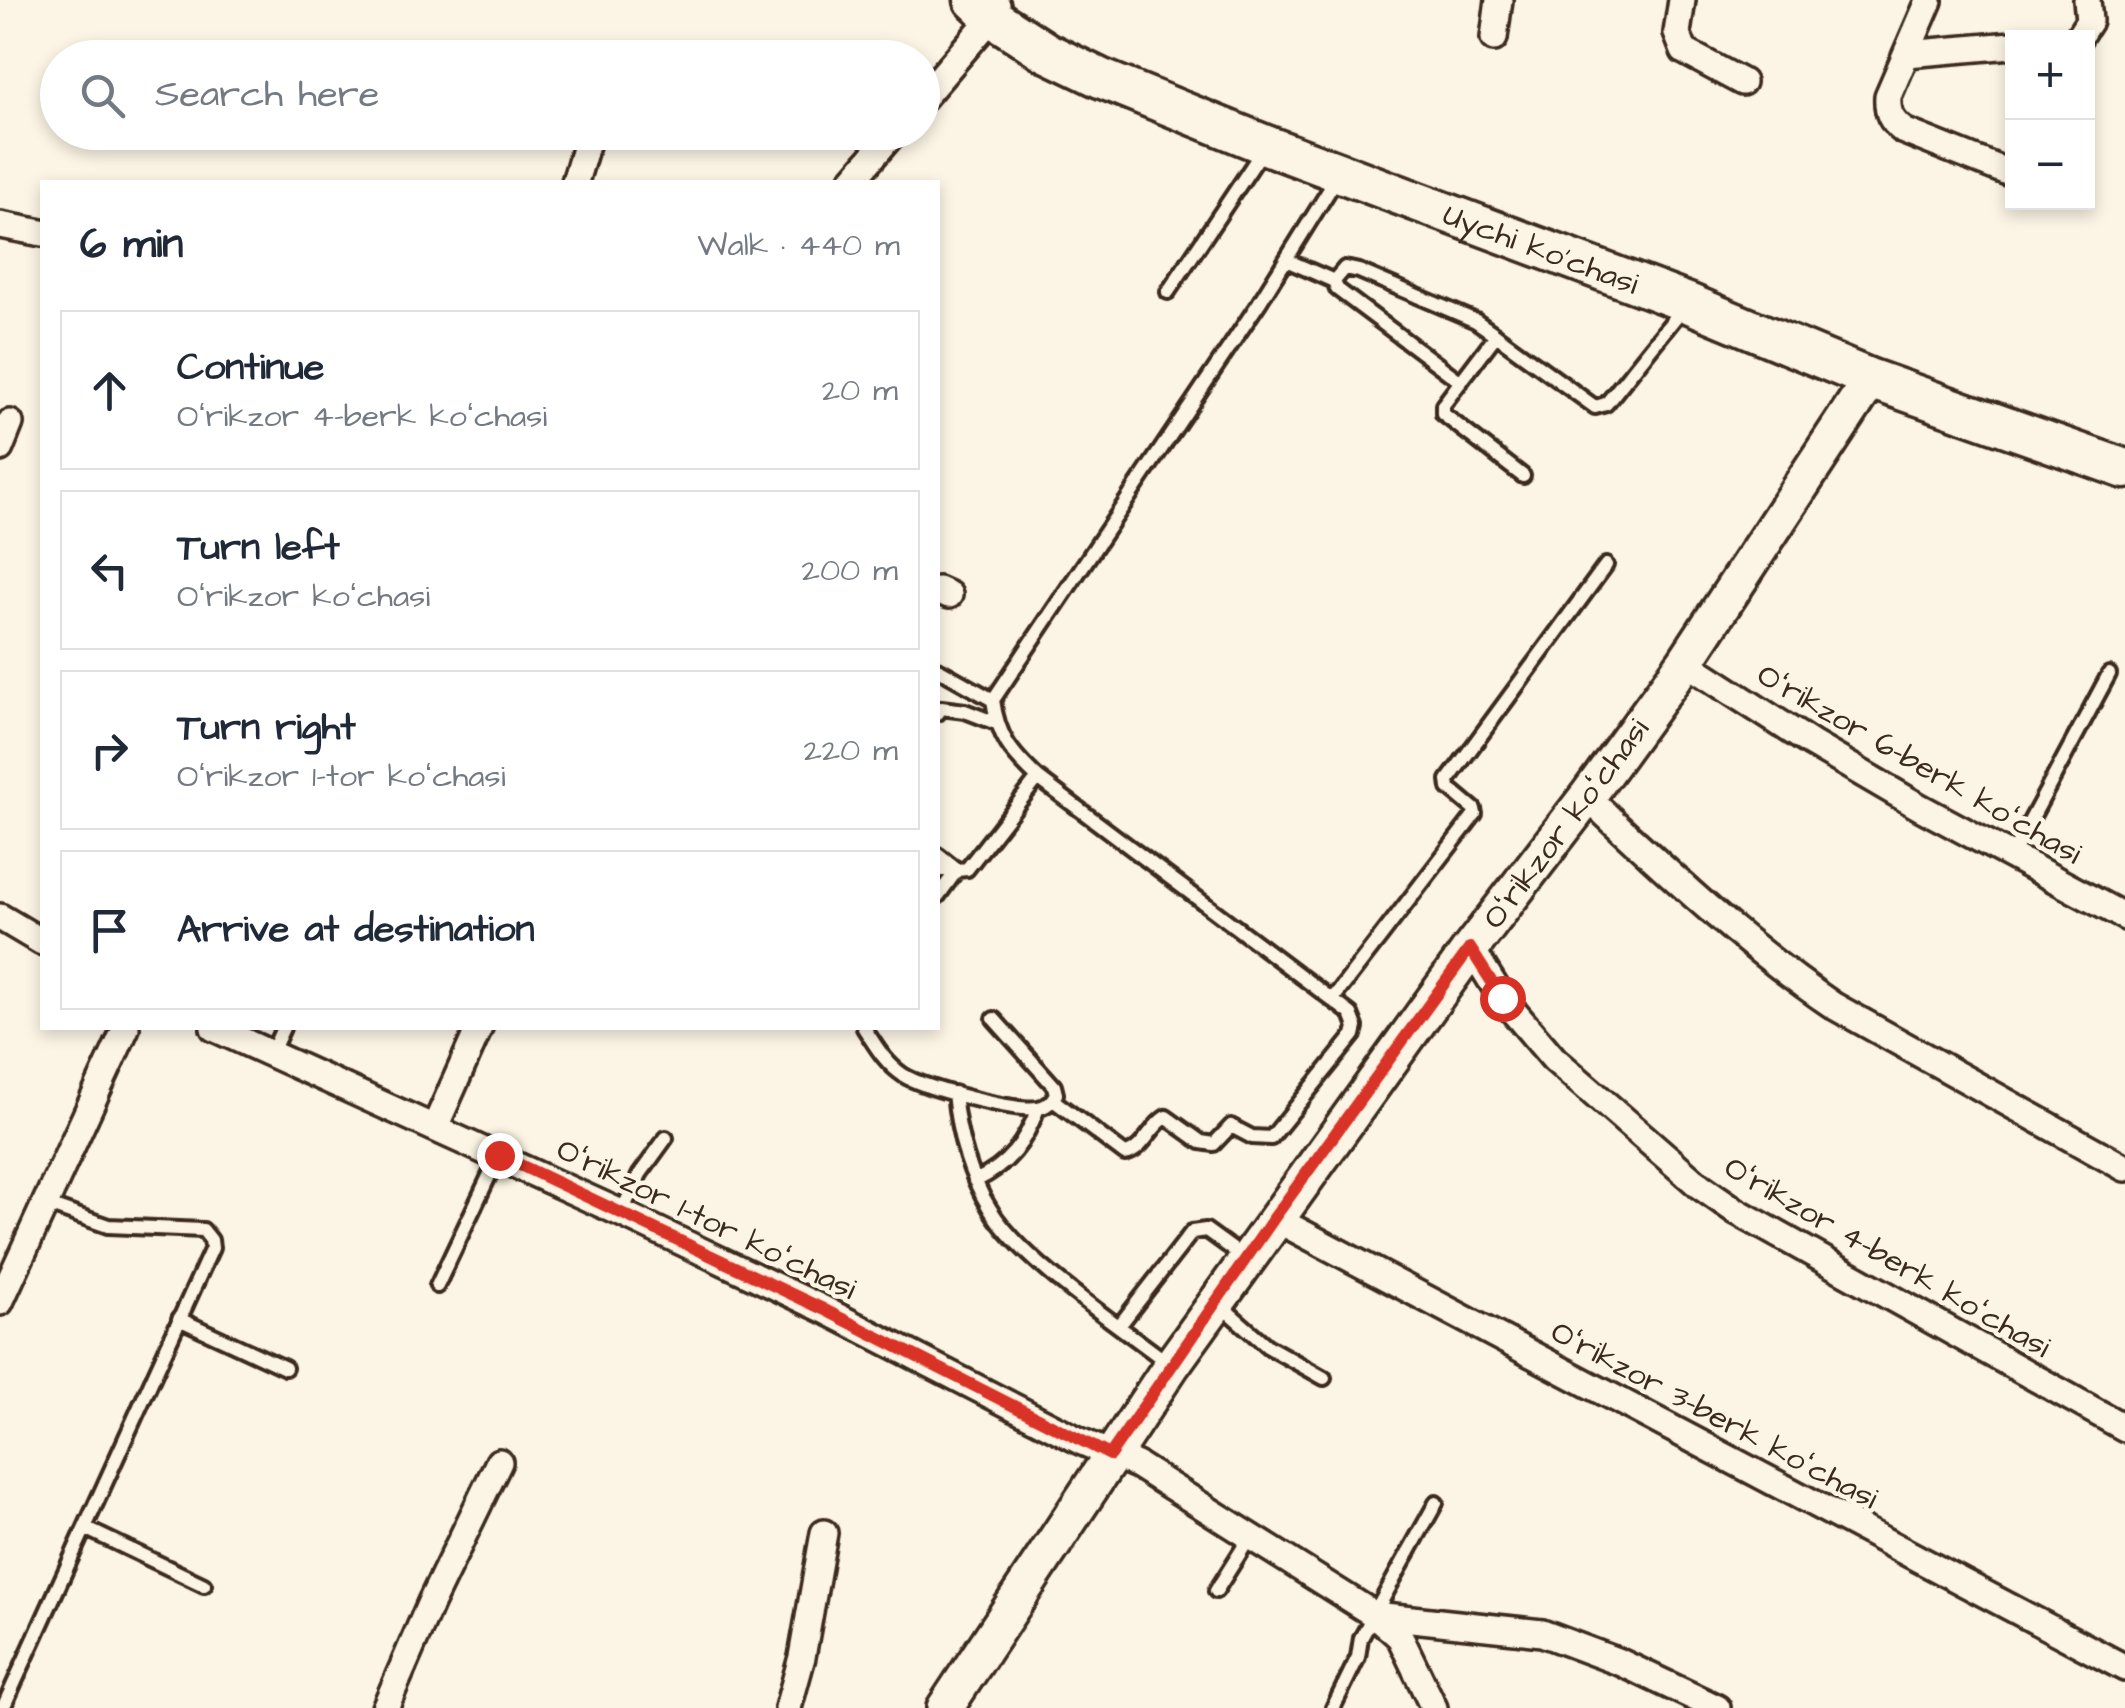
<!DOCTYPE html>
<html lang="en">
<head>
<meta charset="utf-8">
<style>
	:root { --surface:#fff; --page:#f6f6f7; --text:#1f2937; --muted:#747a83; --line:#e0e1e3 }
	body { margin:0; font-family:"Architects Daughter",sans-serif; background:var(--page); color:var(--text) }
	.controls { position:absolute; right:30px; top:30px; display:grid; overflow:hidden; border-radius:0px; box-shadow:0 5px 15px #0003 }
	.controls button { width:90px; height:90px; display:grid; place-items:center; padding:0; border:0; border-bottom:2px solid var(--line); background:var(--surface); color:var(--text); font:50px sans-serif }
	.stop { position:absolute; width:30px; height:30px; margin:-22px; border:8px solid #d93025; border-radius:50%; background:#fff }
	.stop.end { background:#d93025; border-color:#fff; box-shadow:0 2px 10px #0008 }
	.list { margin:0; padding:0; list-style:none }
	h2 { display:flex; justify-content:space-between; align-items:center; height:130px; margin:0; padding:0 40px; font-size:42px }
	h2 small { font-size:32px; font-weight:400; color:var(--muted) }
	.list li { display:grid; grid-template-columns:65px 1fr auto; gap:30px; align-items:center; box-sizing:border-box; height:160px; margin:0 20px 20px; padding:0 20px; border:2px solid var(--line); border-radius:0px }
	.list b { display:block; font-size:38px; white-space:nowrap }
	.list p { margin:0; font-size:32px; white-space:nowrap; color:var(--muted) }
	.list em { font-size:32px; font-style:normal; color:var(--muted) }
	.icon { flex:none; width:55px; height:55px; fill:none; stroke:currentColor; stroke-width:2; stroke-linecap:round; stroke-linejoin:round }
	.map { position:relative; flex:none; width:2125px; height:1708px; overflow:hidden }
	.search { position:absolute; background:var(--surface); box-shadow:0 5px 15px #0003; left:40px; top:40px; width:900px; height:110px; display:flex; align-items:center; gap:25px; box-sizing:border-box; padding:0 35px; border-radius:55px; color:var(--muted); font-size:38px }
	.panel { position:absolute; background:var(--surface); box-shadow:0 5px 15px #0003; left:40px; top:180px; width:900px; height:850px; border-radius:0px }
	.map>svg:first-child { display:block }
</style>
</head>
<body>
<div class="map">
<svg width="2125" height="1708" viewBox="0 0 2125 1708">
	<rect width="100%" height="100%" fill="#fcf5e5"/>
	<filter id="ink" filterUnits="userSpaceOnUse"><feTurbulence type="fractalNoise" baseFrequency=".01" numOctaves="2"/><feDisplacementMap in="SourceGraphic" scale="20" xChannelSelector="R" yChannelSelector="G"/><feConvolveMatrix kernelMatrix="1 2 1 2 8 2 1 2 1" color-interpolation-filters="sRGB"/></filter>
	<g filter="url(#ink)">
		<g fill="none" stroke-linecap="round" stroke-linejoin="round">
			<g stroke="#3b2a1e" stroke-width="20">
				<path id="service" d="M 1286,260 L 1334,281
					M 1168,292 L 1265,147
					M 1461,382 L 1337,289 L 1334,281 L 1345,268 L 1359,271 L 1476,321 L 1496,335
					M 1523,476 L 1443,414 L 1443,405 L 1496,335 L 1595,407 L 1606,404 L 1683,308
					M 938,669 L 993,700
					M 938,713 L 941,708 L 965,711 L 996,723
					M 938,855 L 957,870 L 967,869 L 1038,778
					M 2011,857 L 2109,674
					M 938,870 L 957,870 L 938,896
					M 1332,1000 L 1475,814 L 1474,809 L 1449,788 L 1448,780 L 1606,565
					M 864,1028 C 876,1046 885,1063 903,1075 C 923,1088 1015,1112 1038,1108 C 1047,1107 1052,1101 1056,1094 L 1054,1086 L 994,1019
					M 271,1054 L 283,1028
					M 954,1093 C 958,1135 968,1173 990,1209 C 1021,1261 1119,1325 1169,1364
					M 1053,1100 L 1125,1154 C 1144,1150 1150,1126 1166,1117 L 1201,1142 L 1214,1144 L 1231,1126 L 1252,1137 L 1271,1138 L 1354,1035 L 1356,1027 L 1351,1014 L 1038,778 C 1011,753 998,737 993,700 L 1259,303 L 1338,176
					M 975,1181 C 1009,1165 1025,1143 1038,1108
					M 621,1213 L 640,1174 L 666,1138
					M 437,1286 L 499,1155
					M 1220,1305 L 1267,1346 L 1324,1378
					M 179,1319 L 285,1368
					M 1119,1326 L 1192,1232 L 1206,1230 L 1246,1259
					M 87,1529 L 204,1585
					M 1216,1591 L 1250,1537
					M 3,1708 L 212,1248 L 211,1240 L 203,1230 L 108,1226 L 45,1204
					M 1333,1708 L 1358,1657 L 1361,1638 L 1436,1503"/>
			</g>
			<g stroke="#3b2a1e" stroke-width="32">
				<path id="minor" d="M 1682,0 L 1677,33 L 1684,51 L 1742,82
					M 1929,1 L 1888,96 C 1887,113 1891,121 1904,131 L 2012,174
					M 1494,38 L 1499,0
					M 2078,38 L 2089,21 L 2087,0
					M 1907,54 L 2012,45
					M 922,99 L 992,17 L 997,5
					M 575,182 L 590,132
					M 851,182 L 894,132
					M 0,225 L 42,233
					M 0,448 L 10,423
					M 938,590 L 949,595
					M 1685,662 L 1812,744 L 1918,806 L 2125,917
					M 1587,797 C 1666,871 1744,945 1834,1006 L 2125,1168
					M 0,917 L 42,942
					M 1471,948 L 1502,998 L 1554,1059 L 1700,1186 L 1736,1211 L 2125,1428
					M 214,1028 L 621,1213 L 823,1309 L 1080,1441 L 1137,1465 L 1375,1615 L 1400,1637 L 1434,1708
					M 435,1127 L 479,1028
					M 1274,1218 L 2125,1668
					M 0,1302 L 126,1028
					M 1375,1615 L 1542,1633 L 1622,1663 L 1717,1708
					M 385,1708 L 431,1602 L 499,1462
					M 788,1708 L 802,1657 L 824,1533"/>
			</g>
			<g stroke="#3b2a1e" stroke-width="42">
				<path id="secondary" d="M 945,1708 L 1171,1366 L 1471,948 L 1587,797 L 1685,662 L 1871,379"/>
			</g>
			<g stroke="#3b2a1e" stroke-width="45">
				<g id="primary">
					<path id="s1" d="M 974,0 L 992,17 L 1046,52 L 1100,78 L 1266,145 L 1688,303 L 1871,379 L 2125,469"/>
				</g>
			</g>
			<use href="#service" stroke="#fcf5e5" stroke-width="12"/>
			<use href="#minor" stroke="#fcf5e5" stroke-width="25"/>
			<use href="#secondary" stroke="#fcf5e5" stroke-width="35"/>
			<use href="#primary" stroke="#fcf5e5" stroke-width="38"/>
		</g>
	</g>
	<g fill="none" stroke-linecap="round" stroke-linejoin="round" filter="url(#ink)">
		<path stroke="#d93025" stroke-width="12" d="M 499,1155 L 823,1309 L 1110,1455 L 1274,1218 L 1470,948 L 1502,998"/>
	</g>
	<g text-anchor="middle" stroke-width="9" stroke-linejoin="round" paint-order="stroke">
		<g font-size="32" fill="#3b2a1e" stroke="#fcf5e5">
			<text dy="11" stroke="none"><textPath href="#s1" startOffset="622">Uychi ko'chasi</textPath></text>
			<text transform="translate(1920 763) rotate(30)" y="11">Oʻrikzor 6-berk koʻchasi</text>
			<text transform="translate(1565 823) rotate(-53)" y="11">Oʻrikzor koʻchasi</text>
			<text transform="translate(707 1218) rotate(26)" y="11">Oʻrikzor 1-tor koʻchasi</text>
			<text transform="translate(1888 1256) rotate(30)" y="11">Oʻrikzor 4-berk koʻchasi</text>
			<text transform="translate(1715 1414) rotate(28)" y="11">Oʻrikzor 3-berk koʻchasi</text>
		</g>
	</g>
</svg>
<div class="controls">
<button>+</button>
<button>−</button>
</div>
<div class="stop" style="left:1502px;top:998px"></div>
<div class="stop end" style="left:499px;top:1155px"></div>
<div class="search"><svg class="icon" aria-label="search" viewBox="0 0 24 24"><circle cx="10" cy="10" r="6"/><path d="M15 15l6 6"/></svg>Search here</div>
<section class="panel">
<h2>6 min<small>Walk · 440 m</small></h2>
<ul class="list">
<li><svg class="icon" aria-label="ahead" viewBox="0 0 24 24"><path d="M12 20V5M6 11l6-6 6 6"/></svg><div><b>Continue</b><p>Oʻrikzor 4-berk koʻchasi</p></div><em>20 m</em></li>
<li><svg class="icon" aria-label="left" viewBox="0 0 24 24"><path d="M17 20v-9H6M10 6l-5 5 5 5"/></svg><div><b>Turn left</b><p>Oʻrikzor koʻchasi</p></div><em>200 m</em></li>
<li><svg class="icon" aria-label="right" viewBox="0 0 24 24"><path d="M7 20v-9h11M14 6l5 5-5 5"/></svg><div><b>Turn right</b><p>Oʻrikzor 1-tor koʻchasi</p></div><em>220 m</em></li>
<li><svg class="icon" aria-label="arrive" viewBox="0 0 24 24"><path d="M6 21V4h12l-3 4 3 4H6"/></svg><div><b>Arrive at destination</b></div></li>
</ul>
</section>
</div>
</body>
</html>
